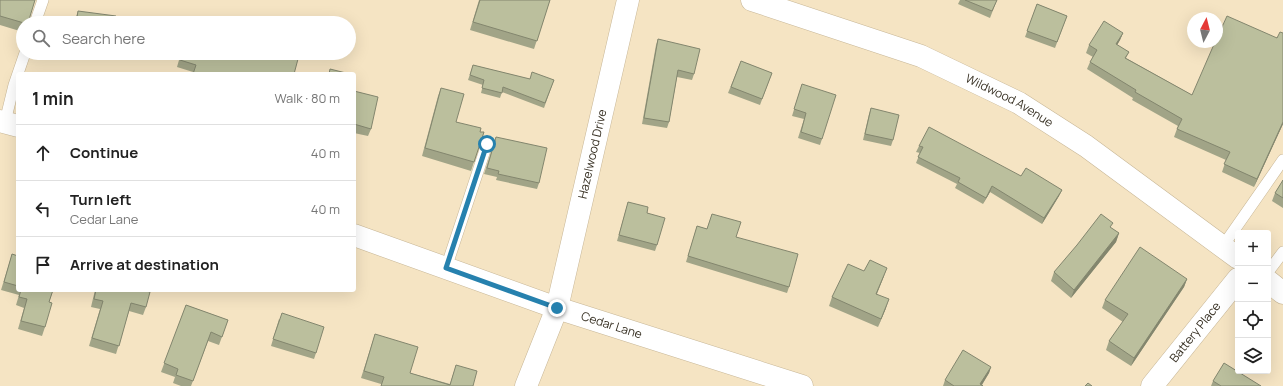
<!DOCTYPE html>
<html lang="en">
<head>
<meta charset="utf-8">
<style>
	:root { --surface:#fff; --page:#f6f6f6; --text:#222; --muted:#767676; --line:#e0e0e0 }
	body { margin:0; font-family:Manrope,sans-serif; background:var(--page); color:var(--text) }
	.controls { position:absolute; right:12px; bottom:12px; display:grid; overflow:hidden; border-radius:4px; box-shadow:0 4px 16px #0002 }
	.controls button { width:36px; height:36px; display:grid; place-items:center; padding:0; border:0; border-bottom:1px solid var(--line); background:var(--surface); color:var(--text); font:20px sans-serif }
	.compass { position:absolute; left:1187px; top:12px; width:36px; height:36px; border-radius:50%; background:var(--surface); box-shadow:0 4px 16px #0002; rotate:7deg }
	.stop { position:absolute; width:12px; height:12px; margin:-9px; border:3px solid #2681ae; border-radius:50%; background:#fff }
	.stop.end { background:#2681ae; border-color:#fff; box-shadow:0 1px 4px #0008 }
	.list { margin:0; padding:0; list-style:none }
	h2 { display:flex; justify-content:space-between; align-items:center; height:52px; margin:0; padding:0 16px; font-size:17px }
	h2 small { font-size:13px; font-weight:400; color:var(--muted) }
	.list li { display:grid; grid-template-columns:26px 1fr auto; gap:12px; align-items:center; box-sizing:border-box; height:56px; padding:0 16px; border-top:1px solid var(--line) }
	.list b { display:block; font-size:15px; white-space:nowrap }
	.list p { margin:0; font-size:13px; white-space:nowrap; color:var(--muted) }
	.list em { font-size:13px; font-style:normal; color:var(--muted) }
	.icon { flex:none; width:22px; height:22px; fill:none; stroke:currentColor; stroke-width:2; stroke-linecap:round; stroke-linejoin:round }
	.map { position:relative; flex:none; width:1283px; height:386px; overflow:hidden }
	.search { position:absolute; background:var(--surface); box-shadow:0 4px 16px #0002; left:16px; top:16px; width:340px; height:44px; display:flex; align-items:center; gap:10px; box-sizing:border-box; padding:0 14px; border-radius:22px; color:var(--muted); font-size:15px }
	.panel { position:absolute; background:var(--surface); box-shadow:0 4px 16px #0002; left:16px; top:72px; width:340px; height:220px; border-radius:4px }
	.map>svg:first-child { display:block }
</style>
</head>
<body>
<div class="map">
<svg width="1283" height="386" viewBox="0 0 1283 386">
	<rect width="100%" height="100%" fill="#f5e4c3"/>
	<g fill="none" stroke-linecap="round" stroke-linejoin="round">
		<g stroke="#c7b696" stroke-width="12">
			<path id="lane" d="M 35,23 L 43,0
				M 5,122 L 14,85 L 25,53
				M 1223,246 L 1283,160
				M 446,268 L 487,144
				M 1268,272 L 1283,252"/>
		</g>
		<g stroke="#c7b696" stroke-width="23">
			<g id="street">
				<path id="s1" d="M 752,0 L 921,56 L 1019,103 L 1086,146 L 1238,258"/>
				<path d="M 0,121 L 18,126"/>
				<path id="s2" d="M 354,235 L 557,308 L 802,386"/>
				<path d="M 1268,281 L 1283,293"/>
				<path id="s3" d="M 526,386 L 557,308 L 628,0"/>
				<path id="s4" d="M 1152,386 L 1238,279"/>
			</g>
		</g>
		<use href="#lane" stroke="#fff" stroke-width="11"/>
		<use href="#street" stroke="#fff" stroke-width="22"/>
	</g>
	<path fill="#a1a487" d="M 0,0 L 23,23 L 23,32 L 0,25 Z
		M 479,0 L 550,0 L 534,49 L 470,30 Z
		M 960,0 L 997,0 L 990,18 L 958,4 Z
		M 1037,4 L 1067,16 L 1055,48 L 1025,37 Z
		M 78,11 L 115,23 L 75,23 L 76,17 Z
		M 1123,33 L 1120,40 L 1117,45 L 1129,52 L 1126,58 L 1192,95 L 1283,33 L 1283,124 L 1254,187 L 1222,172 L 1226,160 L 1174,137 L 1178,126 L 1132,100 L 1133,98 L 1087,69 L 1090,62 L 1093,57 L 1086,53 L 1089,45 Z
		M 658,39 L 694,74 L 692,80 L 677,77 L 669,122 L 667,128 L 642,124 L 656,45 Z
		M 181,53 L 248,53 L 262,57 L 264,53 L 294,74 L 193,74 L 193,72 L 177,67 Z
		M 741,61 L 772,73 L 760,105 L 728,93 Z
		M 473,65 L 529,79 L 554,80 L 544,108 L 502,92 L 500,98 L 481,93 L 483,85 L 468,80 Z
		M 441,88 L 456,122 L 480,132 L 484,132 L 471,171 L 422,156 L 438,96 Z
		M 800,90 L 822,139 L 820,145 L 798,138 L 804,119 L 792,116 Z
		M 354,91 L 371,129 L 368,136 L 354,133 Z
		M 871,108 L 893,140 L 891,146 L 863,140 L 869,114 Z
		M 496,137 L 539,183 L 537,189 L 496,180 L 497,177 L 484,174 Z
		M 919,146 L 1021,176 L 1062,190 L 1059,196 L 1042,224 L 990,192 L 983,204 L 955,188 L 957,184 L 916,163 L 920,153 L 916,152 Z
		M 1283,180 L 1283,208 L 1272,201 L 1275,193 Z
		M 628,202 L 647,213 L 657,245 L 655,251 L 617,241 Z
		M 712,214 L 789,287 L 787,293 L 686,262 L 697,226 L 707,229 Z
		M 1111,228 L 1119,233 L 1116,242 L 1071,298 L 1051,281 L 1054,272 Z
		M 12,254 L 18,256 L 18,290 L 53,290 L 49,302 L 45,327 L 42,336 L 18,329 L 24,308 L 16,305 L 19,295 L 1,290 Z
		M 864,271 L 884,276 L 877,294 L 886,308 L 878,327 L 829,306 L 832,297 Z
		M 1187,279 L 1184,287 L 1131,366 L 1106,350 L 1109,341 L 1123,322 L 1102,308 L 1105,300 Z
		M 95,290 L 142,290 L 146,307 L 143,315 L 129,311 L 116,354 L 89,346 L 100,309 L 91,307 Z
		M 186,305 L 228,320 L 219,345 L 208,341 L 191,386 L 181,386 L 173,383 L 175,377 L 161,372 Z
		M 279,319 L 316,353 L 314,359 L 271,346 Z
		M 375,334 L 410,373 L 450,384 L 456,365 L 473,386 L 381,386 L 381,384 L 361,378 Z
		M 991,367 L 989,373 L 982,385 L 983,386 L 943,386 L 945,380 Z
		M 1213,381 L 1261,386 L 1211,386 Z"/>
	<path fill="#83866e" d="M 1123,33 L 1120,40 L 1113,52 L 1116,44 Z
		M 1283,122 L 1283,124 L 1254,187 L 1257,179 Z
		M 992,186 L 990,192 L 983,204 Z
		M 1062,190 L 1059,196 L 1042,224 L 1044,218 Z
		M 1119,233 L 1116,242 L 1071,298 L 1074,290 Z
		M 887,268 L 884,276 L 873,302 L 876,294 Z
		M 1187,279 L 1184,287 L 1131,366 L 1134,358 Z
		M 889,299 L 886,308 L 878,327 L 881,319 Z
		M 991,367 L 989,373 L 981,386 L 980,384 Z"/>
	<path fill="#bbbf9d" stroke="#83866e" d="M 0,0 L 35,0 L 28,23 L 24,23 L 0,16 Z
		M 480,0 L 550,0 L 537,41 L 473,22 Z
		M 965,0 L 997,0 L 992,11 Z
		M 1037,4 L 1067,16 L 1057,42 L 1027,31 Z
		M 78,11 L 116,16 L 115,23 L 76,23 Z
		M 1227,16 L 1277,38 L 1280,32 L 1283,33 L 1283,122 L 1257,179 L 1224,164 L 1230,152 L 1177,129 L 1182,119 L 1135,92 L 1136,90 L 1090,62 L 1097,50 L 1089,45 L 1104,21 L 1123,33 L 1116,44 L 1129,52 L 1125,58 L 1192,95 L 1215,42 L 1217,42 L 1217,38 Z
		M 658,39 L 700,49 L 694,74 L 678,70 L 669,122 L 644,118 Z
		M 182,53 L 248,53 L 263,58 L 264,53 L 278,53 L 298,59 L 294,74 L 193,74 L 196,65 L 180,60 Z
		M 741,61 L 772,73 L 762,99 L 731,87 Z
		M 473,65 L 530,79 L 532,72 L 554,80 L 545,103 L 503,87 L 502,93 L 482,88 L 484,80 L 470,75 Z
		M 330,69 L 346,73 L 346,74 L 329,74 Z
		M 802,84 L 836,95 L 822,139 L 801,132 L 806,113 L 794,109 Z
		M 441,88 L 464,94 L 456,122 L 481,128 L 480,132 L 484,132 L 474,162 L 425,148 Z
		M 354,91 L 378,97 L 371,129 L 354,124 Z
		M 871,108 L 899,115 L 893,140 L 865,134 Z
		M 929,127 L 1021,176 L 1026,168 L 1062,190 L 1044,218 L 992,186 L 986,198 L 958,182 L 960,178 L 918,157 L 923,147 L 919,146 Z
		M 496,137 L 547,148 L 539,183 L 498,174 L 499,171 L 487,168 Z
		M 1283,180 L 1283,198 L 1275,193 Z
		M 628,202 L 648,207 L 647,213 L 665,218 L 657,245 L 619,235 Z
		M 712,214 L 741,222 L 736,237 L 798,254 L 789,287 L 688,256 L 697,226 L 707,229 Z
		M 1101,214 L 1113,223 L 1110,227 L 1119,233 L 1074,290 L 1054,272 L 1077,245 Z
		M 1140,247 L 1187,279 L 1134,358 L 1109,341 L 1128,314 L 1105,300 Z
		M 12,254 L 18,256 L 18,286 L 4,282 Z
		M 870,260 L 887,268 L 876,294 L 889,299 L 881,319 L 832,297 L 848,264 L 864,271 Z
		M 21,290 L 53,290 L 49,302 L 52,303 L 45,327 L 21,321 L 27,299 L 19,297 Z
		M 96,290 L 142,290 L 150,292 L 146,307 L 131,303 L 119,346 L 92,338 L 103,301 L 94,299 Z
		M 186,305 L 228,320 L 222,337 L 211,332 L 193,381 L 176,375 L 178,369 L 164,363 Z
		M 282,313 L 324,327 L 316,353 L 273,339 Z
		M 375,334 L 418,347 L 410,373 L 450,385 L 456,365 L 477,371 L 473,386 L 381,386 L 384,377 L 364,371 Z
		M 963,350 L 991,367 L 980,384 L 983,386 L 954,386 L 945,380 Z
		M 1224,363 L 1261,386 L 1221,386 L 1213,381 Z
		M 1088,383 L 1092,386 L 1085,386 Z"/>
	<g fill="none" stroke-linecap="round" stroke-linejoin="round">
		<path stroke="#2681ae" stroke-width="5" d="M 487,144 L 446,268 L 557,308"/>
	</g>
	<g text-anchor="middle" stroke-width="4" stroke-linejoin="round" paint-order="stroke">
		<g font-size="12" fill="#373023" stroke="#fff">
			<text dy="4" stroke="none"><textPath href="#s1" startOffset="277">Wildwood Avenue</textPath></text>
			<text dy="4" stroke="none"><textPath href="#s3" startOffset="242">Hazelwood Drive</textPath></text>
			<text dy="4" stroke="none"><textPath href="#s2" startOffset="273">Cedar Lane</textPath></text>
			<text dy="4" stroke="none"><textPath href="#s4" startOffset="69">Battery Place</textPath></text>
		</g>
	</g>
</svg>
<div class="controls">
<button>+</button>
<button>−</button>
<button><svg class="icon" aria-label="locate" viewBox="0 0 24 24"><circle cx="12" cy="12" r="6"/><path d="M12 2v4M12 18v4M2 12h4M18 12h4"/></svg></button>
<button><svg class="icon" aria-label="layers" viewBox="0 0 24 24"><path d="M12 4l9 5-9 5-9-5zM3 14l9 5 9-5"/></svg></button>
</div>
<svg class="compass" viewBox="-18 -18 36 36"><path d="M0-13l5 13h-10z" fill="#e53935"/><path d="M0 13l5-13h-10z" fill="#767676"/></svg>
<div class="stop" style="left:487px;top:144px"></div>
<div class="stop end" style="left:557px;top:308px"></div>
<div class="search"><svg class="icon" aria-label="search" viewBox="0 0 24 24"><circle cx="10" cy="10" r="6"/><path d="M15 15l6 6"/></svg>Search here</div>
<section class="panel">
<h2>1 min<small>Walk · 80 m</small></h2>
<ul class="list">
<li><svg class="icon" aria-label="ahead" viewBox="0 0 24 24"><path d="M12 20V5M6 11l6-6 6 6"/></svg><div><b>Continue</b></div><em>40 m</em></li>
<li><svg class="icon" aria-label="left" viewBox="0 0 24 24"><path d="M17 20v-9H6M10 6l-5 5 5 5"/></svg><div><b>Turn left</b><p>Cedar Lane</p></div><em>40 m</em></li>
<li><svg class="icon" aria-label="arrive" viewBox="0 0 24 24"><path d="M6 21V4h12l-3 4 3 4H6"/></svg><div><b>Arrive at destination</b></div></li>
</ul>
</section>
</div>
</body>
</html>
